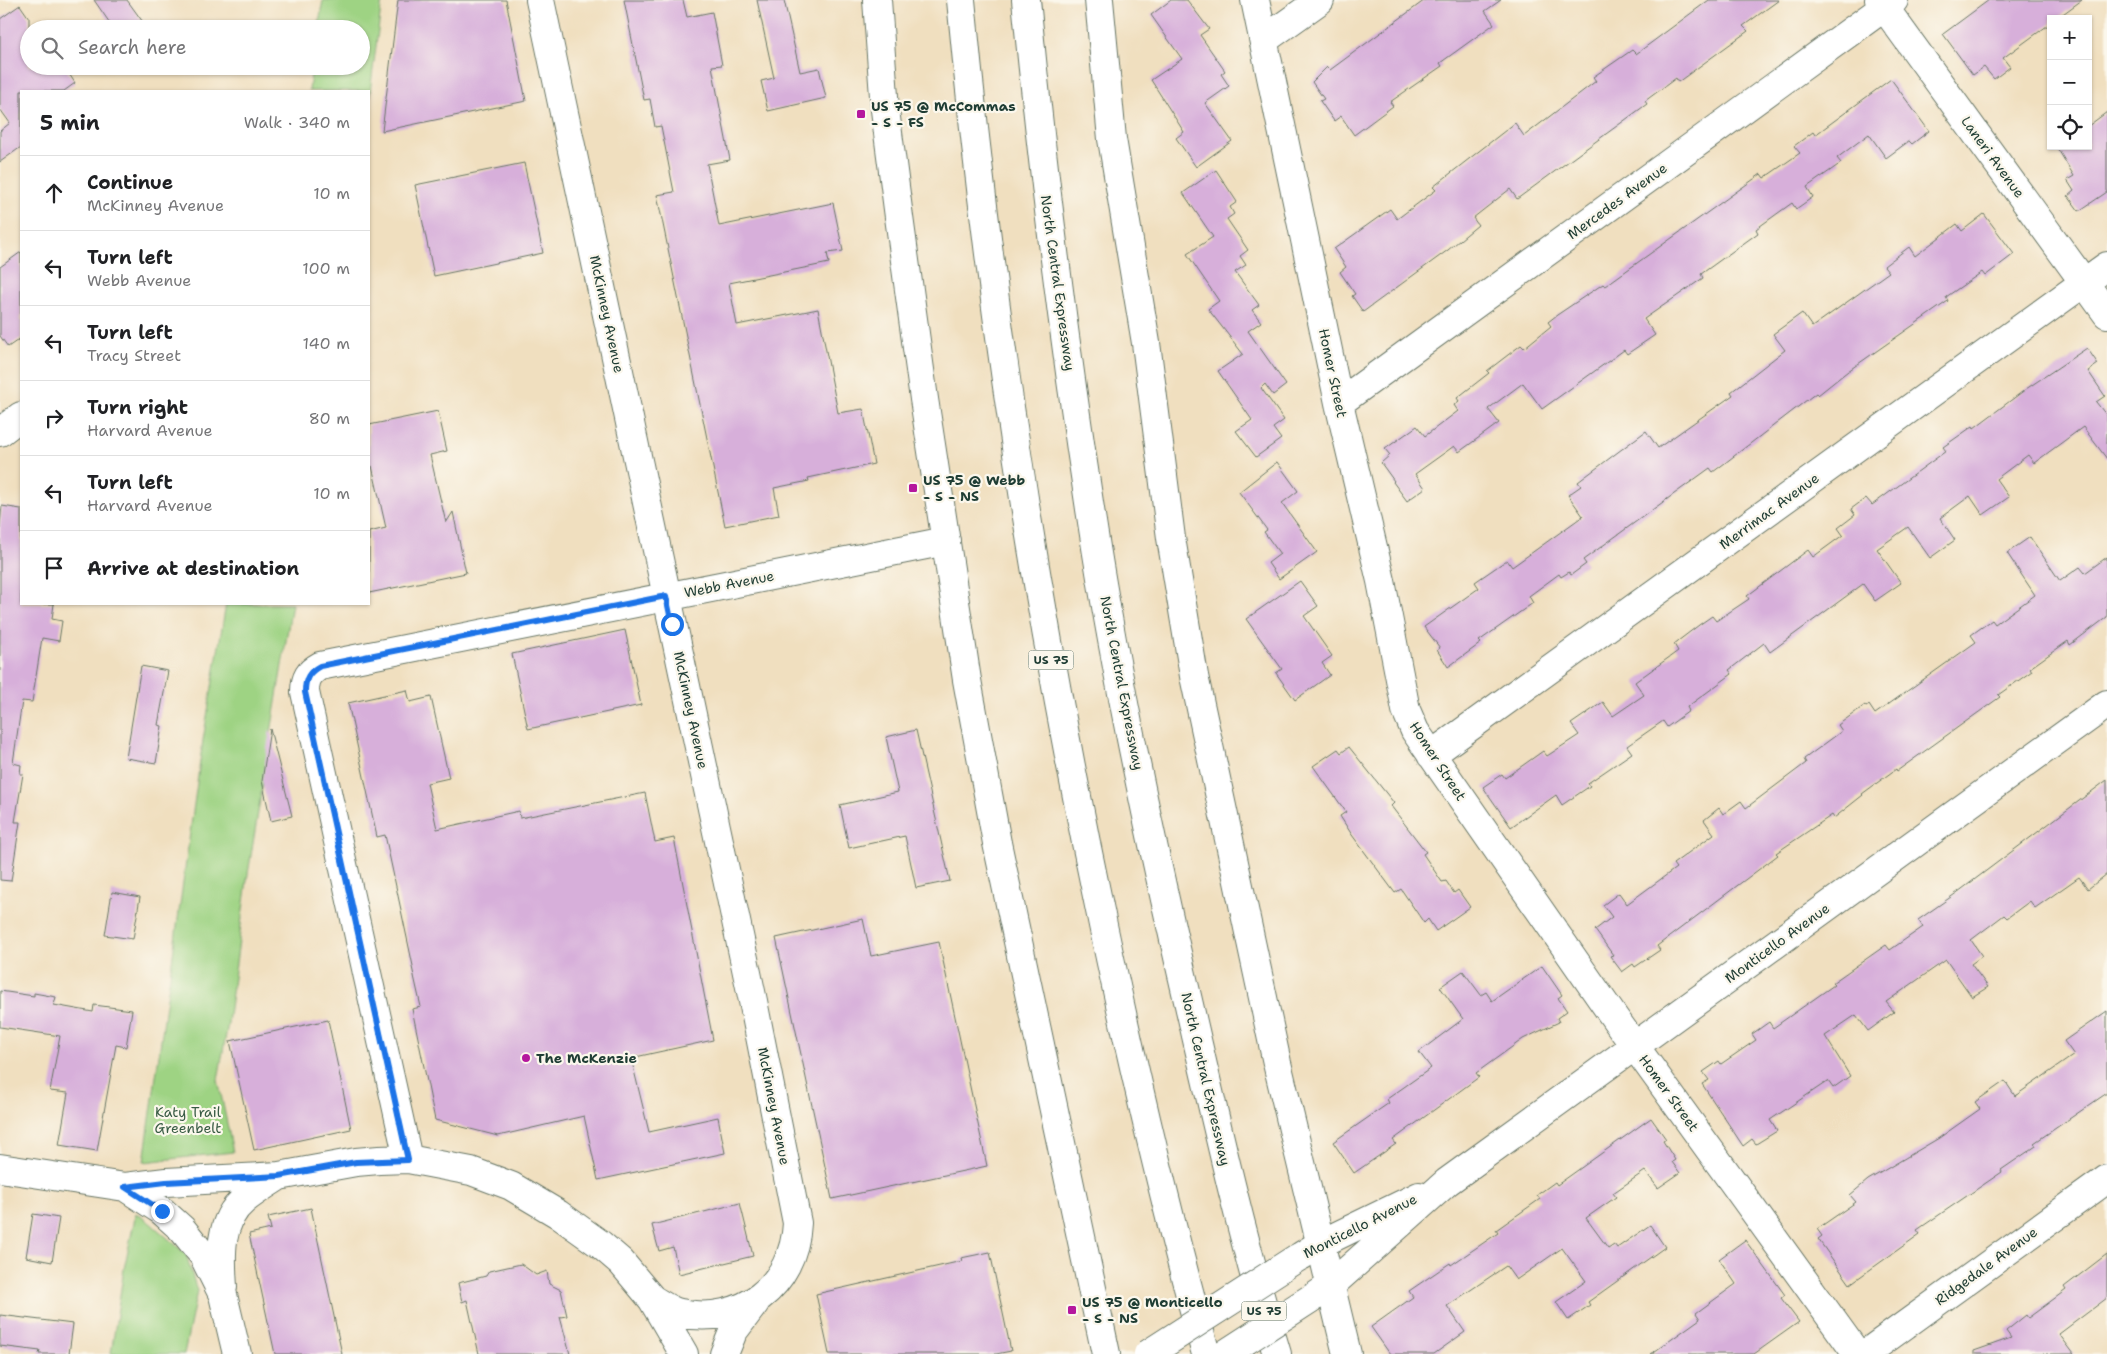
<!DOCTYPE html>
<html lang="en">
<head>
<meta charset="utf-8">
<style>
	:root { --surface:#fff; --page:#f6f6f6; --text:#202124; --muted:#757577; --line:#e0e0e0 }
	body { margin:0; font-family:"Shantell Sans",sans-serif; background:var(--page); color:var(--text) }
	.controls { position:absolute; right:15px; top:15px; display:grid; overflow:hidden; border-radius:0px; box-shadow:0 1px 4px #0004 }
	.controls button { width:45px; height:45px; display:grid; place-items:center; padding:0; border:0; border-bottom:1px solid var(--line); background:var(--surface); color:var(--text); font:25px sans-serif }
	.stop { position:absolute; width:15px; height:15px; margin:-11px; border:4px solid #1a73e8; border-radius:50%; background:#fff }
	.stop.end { background:#1a73e8; border-color:#fff; box-shadow:0 1px 5px #0008 }
	.list { margin:0; padding:0; list-style:none }
	h2 { display:flex; justify-content:space-between; align-items:center; height:65px; margin:0; padding:0 20px; font-size:21px }
	h2 small { font-size:16px; font-weight:400; color:var(--muted) }
	.list li { display:grid; grid-template-columns:32px 1fr auto; gap:15px; align-items:center; box-sizing:border-box; height:75px; padding:0 20px; border-top:1px solid var(--line) }
	.list b { display:block; font-size:19px; white-space:nowrap }
	.list p { margin:0; font-size:16px; white-space:nowrap; color:var(--muted) }
	.list em { font-size:16px; font-style:normal; color:var(--muted) }
	.icon { flex:none; width:28px; height:28px; fill:none; stroke:currentColor; stroke-width:2; stroke-linecap:round; stroke-linejoin:round }
	.map { position:relative; flex:none; width:2107px; height:1354px; overflow:hidden }
	.search { position:absolute; background:var(--surface); box-shadow:0 1px 4px #0004; left:20px; top:20px; width:350px; height:55px; display:flex; align-items:center; gap:12px; box-sizing:border-box; padding:0 18px; border-radius:28px; color:var(--muted); font-size:19px }
	.panel { position:absolute; background:var(--surface); box-shadow:0 1px 4px #0004; left:20px; top:90px; width:350px; height:515px; border-radius:0px }
	.map>svg:first-child { display:block }
</style>
</head>
<body>
<div class="map">
<svg width="2107" height="1354" viewBox="0 0 2107 1354">
	<rect width="100%" height="100%" fill="#fbf7ec"/>
	<filter id="ink" filterUnits="userSpaceOnUse"><feTurbulence type="fractalNoise" baseFrequency=".02" numOctaves="2"/><feDisplacementMap in="SourceGraphic" scale="10" xChannelSelector="R" yChannelSelector="G"/><feConvolveMatrix kernelMatrix="1 2 1 2 8 2 1 2 1" color-interpolation-filters="sRGB"/></filter>
	<filter id="wash" filterUnits="userSpaceOnUse"><feTurbulence type="fractalNoise" baseFrequency=".0096" numOctaves="4" result="noise"/><feDisplacementMap in="SourceGraphic" scale="20" xChannelSelector="R" yChannelSelector="G"/><feGaussianBlur stdDeviation="1.12" result="paint"/><feColorMatrix in="noise" values="0 0 0 0 0 0 0 0 0 0 0 0 0 0 0 0 0 1.4 0 .05"/><feComposite in="paint" operator="in"/></filter>
	<g filter="url(#wash)">
		<rect width="100%" height="100%" fill="#f0dfbf"/>
		<path fill="#9ed383" stroke="#5e885c" d="M 323,0 L 382,0 L 369,100 L 369,91 L 309,91 L 312,66 L 361,66 L 361,29 L 318,29 Z
			M 226,604 L 292,604 L 247,880 L 228,1023 L 218,1080 L 233,1152 L 144,1162 L 203,740 Z
			M 136,1213 L 149,1222 L 186,1254 L 197,1291 L 184,1354 L 111,1354 L 124,1269 Z"/>
		<g id="blocks">
			<path fill="#d7afda" d="M 94,0 L 127,0 L 148,29 L 114,29 Z
				M 398,0 L 506,0 L 526,101 L 382,131 Z
				M 624,0 L 683,0 L 687,17 L 712,12 L 722,65 L 712,66 L 730,160 L 707,164 L 719,226 L 833,203 L 843,251 L 827,253 L 829,263 L 729,283 L 737,325 L 818,309 L 838,413 L 863,409 L 874,464 L 808,478 L 809,481 L 774,488 L 779,515 L 725,526 L 657,195 L 674,192 L 661,126 L 655,127 L 650,99 L 644,100 Z
				M 757,0 L 784,0 L 800,72 L 819,68 L 826,98 L 768,111 L 761,81 L 774,78 Z
				M 1171,0 L 1187,0 L 1209,29 L 1200,35 L 1225,71 L 1221,74 L 1229,86 L 1205,103 L 1232,141 L 1196,167 L 1176,138 L 1184,132 L 1151,80 L 1182,59 L 1151,15 Z
				M 1425,0 L 1501,0 L 1485,11 L 1494,24 L 1440,63 L 1442,66 L 1390,102 L 1393,106 L 1354,135 L 1341,116 L 1334,121 L 1320,101 L 1324,99 L 1312,82 L 1327,67 L 1330,70 Z
				M 1709,0 L 1779,0 L 1743,26 L 1748,31 L 1678,82 L 1676,78 L 1645,101 L 1647,104 L 1517,199 L 1510,189 L 1473,218 L 1478,225 L 1448,250 L 1363,312 L 1352,296 L 1355,294 L 1340,272 L 1346,267 L 1334,249 L 1390,209 L 1397,219 L 1436,190 L 1433,187 L 1515,123 L 1524,136 L 1596,81 L 1593,77 L 1632,50 L 1636,54 Z
				M 1989,0 L 2082,0 L 2056,19 L 2051,19 L 2051,23 L 2003,58 L 2010,67 L 1994,79 L 1984,67 L 1973,75 L 1943,34 Z
				M 20,5 L 29,18 L 29,66 L 64,66 L 75,83 L 64,91 L 21,91 L 21,147 L 0,162 L 0,131 L 10,123 L 0,109 L 0,19 Z
				M 1891,79 L 1929,131 L 1912,144 L 1909,141 L 1886,158 L 1869,134 L 1837,158 L 1841,163 L 1807,187 L 1813,197 L 1796,209 L 1792,203 L 1756,229 L 1758,233 L 1701,274 L 1703,278 L 1644,319 L 1655,335 L 1627,354 L 1624,350 L 1542,409 L 1523,383 L 1488,409 L 1499,423 L 1459,452 L 1454,446 L 1415,474 L 1425,488 L 1407,501 L 1393,482 L 1394,481 L 1381,463 L 1390,455 L 1385,449 L 1417,426 L 1425,436 L 1458,411 L 1454,405 L 1459,401 L 1457,398 L 1489,373 L 1487,371 L 1521,345 L 1524,348 L 1551,326 L 1548,322 L 1557,315 L 1603,284 L 1605,286 L 1761,174 L 1764,178 L 1800,153 L 1794,146 L 1813,132 L 1815,135 Z
				M 2107,112 L 2107,192 L 2079,211 L 2068,196 L 2074,191 L 2067,180 L 2074,176 L 2056,146 L 2088,146 L 2088,126 Z
				M 524,163 L 543,253 L 434,276 L 415,185 Z
				M 1216,170 L 1237,202 L 1230,207 L 1234,214 L 1227,219 L 1248,250 L 1240,256 L 1246,265 L 1235,272 L 1259,305 L 1252,310 L 1261,322 L 1248,331 L 1286,385 L 1273,395 L 1265,384 L 1261,388 L 1284,420 L 1273,428 L 1281,439 L 1256,457 L 1236,431 L 1252,420 L 1218,371 L 1243,354 L 1208,309 L 1219,301 L 1187,254 L 1213,237 L 1183,193 Z
				M 1984,214 L 2014,254 L 1985,276 L 1982,272 L 1946,297 L 1948,301 L 1848,371 L 1818,395 L 1816,393 L 1725,463 L 1713,472 L 1710,468 L 1583,560 L 1586,564 L 1571,575 L 1569,572 L 1561,577 L 1559,574 L 1529,596 L 1533,603 L 1479,641 L 1481,643 L 1448,667 L 1437,650 L 1440,648 L 1424,627 L 1479,588 L 1475,582 L 1507,560 L 1512,567 L 1583,516 L 1568,495 L 1581,486 L 1578,482 L 1646,431 L 1658,448 L 1733,395 L 1731,392 L 1785,350 L 1773,334 L 1802,313 L 1812,327 L 1889,272 L 1884,266 L 1909,247 L 1915,256 L 1957,224 L 1962,231 Z
				M 21,252 L 21,338 L 8,347 L 0,336 L 0,267 Z
				M 2087,348 L 2098,364 L 2088,371 L 2105,396 L 2096,402 L 2107,416 L 2107,459 L 2083,427 L 2034,463 L 2028,455 L 1996,479 L 2009,497 L 1983,515 L 1970,496 L 1940,518 L 1955,540 L 1930,558 L 1908,527 L 1877,549 L 1901,583 L 1875,601 L 1863,584 L 1770,652 L 1764,643 L 1729,670 L 1732,674 L 1687,707 L 1689,711 L 1667,727 L 1663,721 L 1627,746 L 1632,753 L 1588,783 L 1590,786 L 1562,805 L 1556,795 L 1511,827 L 1483,787 L 1502,774 L 1505,778 L 1543,751 L 1547,756 L 1579,735 L 1571,724 L 1603,702 L 1613,716 L 1644,695 L 1635,682 L 1678,651 L 1674,644 L 1699,625 L 1712,616 L 1716,621 L 1749,599 L 1747,596 L 1808,550 L 1813,557 L 1843,535 L 1838,528 L 1855,515 L 1851,509 L 1866,498 L 1872,505 L 1946,451 L 1943,447 L 1973,426 L 1974,428 L 2026,389 Z
				M 438,411 L 447,451 L 430,455 L 446,523 L 453,512 L 466,573 L 369,593 L 369,532 L 386,528 L 372,466 L 369,467 L 369,425 Z
				M 1277,462 L 1298,491 L 1282,503 L 1317,552 L 1279,579 L 1268,563 L 1280,554 L 1264,532 L 1267,530 L 1239,492 Z
				M 2,506 L 21,509 L 21,604 L 54,604 L 52,619 L 62,621 L 59,641 L 42,638 L 32,702 L 22,701 L 13,763 L 21,765 L 20,774 L 23,774 L 15,822 L 20,822 L 11,881 L 0,880 L 0,525 Z
				M 2030,537 L 2060,581 L 2080,567 L 2085,573 L 2107,557 L 2107,617 L 2070,645 L 2068,641 L 2030,668 L 2032,671 L 1998,695 L 2000,697 L 1897,771 L 1896,769 L 1862,794 L 1863,795 L 1834,818 L 1832,815 L 1776,853 L 1778,855 L 1657,946 L 1660,950 L 1635,967 L 1633,964 L 1622,972 L 1610,956 L 1613,955 L 1595,930 L 1612,917 L 1603,905 L 1619,893 L 1627,904 L 1676,868 L 1673,864 L 1714,834 L 1704,820 L 1719,808 L 1723,814 L 1741,801 L 1746,808 L 1806,763 L 1804,759 L 1842,731 L 1838,725 L 1865,705 L 1866,707 L 1869,705 L 1875,714 L 1976,642 L 1971,635 L 1992,620 L 1995,624 L 2035,595 L 2007,553 Z
				M 1300,581 L 1318,606 L 1304,616 L 1332,656 L 1322,663 L 1330,675 L 1295,700 L 1276,673 L 1282,669 L 1246,619 Z
				M 625,630 L 641,705 L 528,729 L 512,654 Z
				M 141,666 L 168,671 L 158,725 L 162,726 L 156,763 L 126,758 Z
				M 407,690 L 410,702 L 431,697 L 449,778 L 427,783 L 437,829 L 519,811 L 520,818 L 645,793 L 655,842 L 674,838 L 713,1040 L 631,1058 L 649,1132 L 718,1117 L 725,1153 L 598,1180 L 584,1116 L 498,1136 L 435,1120 L 412,1009 L 421,1007 L 412,967 L 413,966 L 385,835 L 377,837 L 348,703 Z
				M 270,729 L 292,816 L 271,821 L 262,781 Z
				M 916,730 L 950,881 L 916,888 L 905,836 L 849,848 L 840,805 L 898,792 L 886,737 Z
				M 1349,747 L 1394,803 L 1391,806 L 1426,852 L 1423,854 L 1442,882 L 1446,881 L 1454,893 L 1458,890 L 1470,907 L 1436,931 L 1428,919 L 1424,923 L 1401,889 L 1395,893 L 1352,835 L 1340,816 L 1346,812 L 1313,766 L 1338,749 L 1341,753 Z
				M 2107,780 L 2107,874 L 2088,889 L 2079,877 L 2035,908 L 2030,901 L 2007,918 L 2004,915 L 1971,940 L 1982,956 L 1971,964 L 1988,987 L 1972,997 L 1946,960 L 1886,1002 L 1894,1012 L 1868,1031 L 1856,1015 L 1825,1036 L 1850,1076 L 1833,1088 L 1828,1081 L 1770,1120 L 1777,1131 L 1756,1144 L 1752,1139 L 1743,1146 L 1702,1084 L 1709,1080 L 1703,1072 L 1719,1061 L 1721,1064 L 1756,1040 L 1752,1034 L 1769,1022 L 1773,1028 L 1834,985 L 1832,983 L 1886,945 L 1890,950 L 1923,927 L 1918,920 L 1958,892 Z
				M 112,892 L 140,897 L 133,939 L 105,935 Z
				M 863,919 L 871,956 L 939,942 L 987,1166 L 832,1199 L 776,938 Z
				M 1542,966 L 1562,995 L 1558,998 L 1567,1011 L 1557,1018 L 1559,1022 L 1523,1039 L 1476,1073 L 1479,1077 L 1393,1140 L 1396,1144 L 1354,1173 L 1333,1142 L 1389,1103 L 1387,1099 L 1431,1068 L 1419,1052 L 1463,1019 L 1440,987 L 1463,971 L 1481,995 L 1486,992 L 1492,1001 Z
				M 0,991 L 34,996 L 34,993 L 56,997 L 54,1005 L 93,1012 L 94,1005 L 132,1010 L 126,1047 L 116,1045 L 97,1151 L 59,1145 L 68,1093 L 50,1091 L 60,1036 L 0,1027 Z
				M 2107,1011 L 2107,1093 L 2034,1143 L 2036,1146 L 2001,1170 L 2002,1172 L 1917,1230 L 1920,1234 L 1850,1284 L 1818,1239 L 1822,1236 L 1817,1229 L 1856,1202 L 1850,1195 L 1868,1180 L 1939,1138 L 1980,1109 L 1975,1102 L 2005,1081 L 2015,1096 L 2074,1055 L 2064,1041 Z
				M 328,1020 L 351,1129 L 254,1150 L 230,1041 Z
				M 1651,1118 L 1666,1139 L 1663,1141 L 1675,1160 L 1672,1162 L 1680,1173 L 1658,1188 L 1645,1171 L 1613,1193 L 1616,1197 L 1586,1218 L 1608,1248 L 1614,1244 L 1617,1248 L 1650,1225 L 1665,1247 L 1588,1302 L 1590,1305 L 1568,1320 L 1556,1302 L 1586,1281 L 1562,1248 L 1516,1280 L 1506,1266 L 1447,1306 L 1465,1332 L 1434,1354 L 1390,1354 L 1371,1327 L 1413,1297 L 1409,1291 L 1450,1263 L 1451,1265 L 1498,1233 L 1496,1230 L 1540,1199 L 1537,1195 L 1555,1182 L 1557,1185 Z
				M 740,1203 L 753,1256 L 679,1274 L 673,1247 L 659,1251 L 652,1225 Z
				M 311,1208 L 342,1354 L 275,1354 L 249,1234 L 271,1229 L 268,1217 Z
				M 33,1214 L 59,1218 L 52,1262 L 26,1257 Z
				M 1745,1240 L 1785,1295 L 1781,1298 L 1799,1322 L 1754,1354 L 1651,1354 L 1700,1319 L 1696,1313 L 1736,1284 L 1719,1259 Z
				M 990,1252 L 1011,1351 L 996,1354 L 829,1354 L 816,1294 L 962,1261 L 961,1258 Z
				M 2107,1254 L 2107,1298 L 2059,1334 L 2074,1354 L 1974,1354 L 1974,1351 L 2011,1338 L 2006,1331 L 2026,1315 L 2028,1318 L 2066,1290 L 2064,1287 Z
				M 521,1264 L 536,1275 L 547,1271 L 549,1284 L 561,1290 L 567,1316 L 560,1317 L 570,1354 L 479,1354 L 467,1300 L 462,1302 L 458,1283 L 486,1276 L 489,1271 Z
				M 0,1315 L 73,1324 L 69,1354 L 39,1354 L 40,1351 L 0,1346 Z"/>
		</g>
	</g>
	<g filter="url(#ink)">
		<use href="#blocks" fill-opacity="0" stroke="#687665" stroke-width="1"/>
		<g fill="none" stroke-linecap="round" stroke-linejoin="round">
			<g stroke="#687665" stroke-width="30">
				<path id="minor" d="M 540,0 L 753,1001 L 797,1223 C 794,1286 741,1326 680,1313 C 670,1311 661,1304 652,1299
					M 1255,0 L 1339,403 L 1381,581 L 1406,710 L 1415,731 L 1616,1020 L 1857,1354
					M 1879,0 L 2107,314
					M 1264,40 L 1320,0
					M 1339,403 L 1894,0
					M 0,432 L 21,416
					M 1431,755 L 2107,266
					M 408,1159 L 305,692 C 305,678 309,672 320,666 L 946,541
					M 0,1168 L 125,1187 L 166,1182 L 279,1176 L 356,1162 L 379,1160 L 408,1159 L 471,1171 L 511,1186 L 558,1214 L 600,1244 L 621,1262 L 652,1299 L 684,1354
					M 125,1187 L 162,1211 L 182,1229 L 203,1255 L 223,1295 L 237,1354
					M 1301,1256 L 1320,1244 L 1419,1196
					M 223,1287 C 221,1258 218,1221 244,1200 C 255,1191 267,1184 279,1176
					M 1314,1297 L 1330,1286 L 1447,1182 L 2107,704
					M 724,1354 L 733,1332 L 755,1303
					M 1865,1354 L 2107,1179"/>
			</g>
			<g stroke="#687665" stroke-width="30">
				<path id="major" d="M 877,0 L 885,110 L 899,217 L 924,399 L 967,680 L 997,843 L 1106,1354
					M 1099,0 L 1112,139 L 1146,343 L 1171,538 L 1194,676 L 1277,1063 L 1347,1354"/>
			</g>
			<g stroke="#687665" stroke-width="30">
				<path id="highway" d="M 961,0 C 990,312 1039,623 1104,930 C 1134,1072 1167,1214 1206,1354
					M 1026,0 C 1043,175 1065,349 1092,522 C 1117,684 1152,846 1189,1005 C 1216,1122 1242,1239 1277,1354"/>
			</g>
			<use href="#minor" stroke="#fff" stroke-width="28"/>
			<use href="#major" stroke="#fff" stroke-width="28"/>
			<use href="#highway" stroke="#fff" stroke-width="28"/>
			<g stroke="#687665" stroke-width="30" stroke-linecap="butt">
				<path id="minor-bridge" d="M 1148,1354 L 1297,1258
					M 1225,1354 L 1310,1299"/>
			</g>
			<use href="#minor-bridge" stroke="#fff" stroke-width="28"/>
		</g>
	</g>
	<g fill="none" stroke-linecap="round" stroke-linejoin="round" filter="url(#ink)">
		<path stroke="#1a73e8" stroke-width="6" d="M 162,1211 L 125,1187 L 166,1182 L 279,1176 L 356,1162 L 408,1160 L 305,692 C 305,678 309,672 320,666 L 666,596 L 672,624"/>
	</g>
	<g fill="#b5179e" stroke="#fbf7ec" stroke-width="2">
		<rect x="856" y="109" width="10" height="10" rx="2.5"/>
		<rect x="908" y="483" width="10" height="10" rx="2.5"/>
		<circle cx="526" cy="1058" r="5"/>
		<rect x="1067" y="1305" width="10" height="10" rx="2.5"/>
	</g>
	<g text-anchor="middle" stroke-width="4.5" stroke-linejoin="round" paint-order="stroke">
		<g fill="#fbf7ec" stroke="#61756b" stroke-width="1">
			<rect x="1028.5" y="650.5" width="45" height="19" rx="4"/>
			<rect x="1241.5" y="1301.5" width="45" height="19" rx="4"/>
		</g>
		<g font-size="12" font-weight="bold" fill="#1f3d34">
			<text x="1051" y="664">US 75</text>
			<text x="1264" y="1315">US 75</text>
		</g>
		<g font-size="14" font-weight="bold" fill="#1f3d34" stroke="#fbf7ec" text-anchor="start">
			<text x="871" y="111">US 75 @ McCommas<tspan x="871" dy="16">- S - FS</tspan></text>
			<text x="923" y="485">US 75 @ Webb<tspan x="923" dy="16">- S - NS</tspan></text>
			<text x="536" y="1063">The McKenzie</text>
			<text x="1082" y="1307">US 75 @ Monticello<tspan x="1082" dy="16">- S - NS</tspan></text>
		</g>
		<g font-size="14" fill="#1f3d34" stroke="#fbf7ec">
			<text transform="translate(1993 157) rotate(54)" y="5">Laneri Avenue</text>
			<text transform="translate(1617 201) rotate(-36)" y="5">Mercedes Avenue</text>
			<text transform="translate(1058 283) rotate(82)" y="5">North Central Expressway</text>
			<text transform="translate(607 314) rotate(78)" y="5">McKinney Avenue</text>
			<text transform="translate(1333 373) rotate(78)" y="5">Homer Street</text>
			<text transform="translate(1769 511) rotate(-36)" y="5">Merrimac Avenue</text>
			<text transform="translate(729 584) rotate(-11)" y="5">Webb Avenue</text>
			<text transform="translate(1122 683) rotate(79)" y="5">North Central Expressway</text>
			<text transform="translate(691 710) rotate(78)" y="5">McKinney Avenue</text>
			<text transform="translate(1438 761) rotate(57)" y="5">Homer Street</text>
			<text transform="translate(1777 943) rotate(-36)" y="5">Monticello Avenue</text>
			<text transform="translate(1206 1079) rotate(77)" y="5">North Central Expressway</text>
			<text transform="translate(1669 1093) rotate(54)" y="5">Homer Street</text>
			<text transform="translate(774 1106) rotate(79)" y="5">McKinney Avenue</text>
			<text transform="translate(1360 1226) rotate(-27)" y="5">Monticello Avenue</text>
			<text transform="translate(1986 1266) rotate(-36)" y="5">Ridgedale Avenue</text>
		</g>
		<g font-size="14" fill="#385b44" stroke="#fbf7ec">
			<text x="188" y="1117">Katy Trail<tspan x="188" dy="16">Greenbelt</tspan></text>
		</g>
	</g>
</svg>
<div class="controls">
<button>+</button>
<button>−</button>
<button><svg class="icon" aria-label="locate" viewBox="0 0 24 24"><circle cx="12" cy="12" r="6"/><path d="M12 2v4M12 18v4M2 12h4M18 12h4"/></svg></button>
</div>
<div class="stop" style="left:672px;top:624px"></div>
<div class="stop end" style="left:162px;top:1211px"></div>
<div class="search"><svg class="icon" aria-label="search" viewBox="0 0 24 24"><circle cx="10" cy="10" r="6"/><path d="M15 15l6 6"/></svg>Search here</div>
<section class="panel">
<h2>5 min<small>Walk · 340 m</small></h2>
<ul class="list">
<li><svg class="icon" aria-label="ahead" viewBox="0 0 24 24"><path d="M12 20V5M6 11l6-6 6 6"/></svg><div><b>Continue</b><p>McKinney Avenue</p></div><em>10 m</em></li>
<li><svg class="icon" aria-label="left" viewBox="0 0 24 24"><path d="M17 20v-9H6M10 6l-5 5 5 5"/></svg><div><b>Turn left</b><p>Webb Avenue</p></div><em>100 m</em></li>
<li><svg class="icon" aria-label="left" viewBox="0 0 24 24"><path d="M17 20v-9H6M10 6l-5 5 5 5"/></svg><div><b>Turn left</b><p>Tracy Street</p></div><em>140 m</em></li>
<li><svg class="icon" aria-label="right" viewBox="0 0 24 24"><path d="M7 20v-9h11M14 6l5 5-5 5"/></svg><div><b>Turn right</b><p>Harvard Avenue</p></div><em>80 m</em></li>
<li><svg class="icon" aria-label="left" viewBox="0 0 24 24"><path d="M17 20v-9H6M10 6l-5 5 5 5"/></svg><div><b>Turn left</b><p>Harvard Avenue</p></div><em>10 m</em></li>
<li><svg class="icon" aria-label="arrive" viewBox="0 0 24 24"><path d="M6 21V4h12l-3 4 3 4H6"/></svg><div><b>Arrive at destination</b></div></li>
</ul>
</section>
</div>
</body>
</html>
